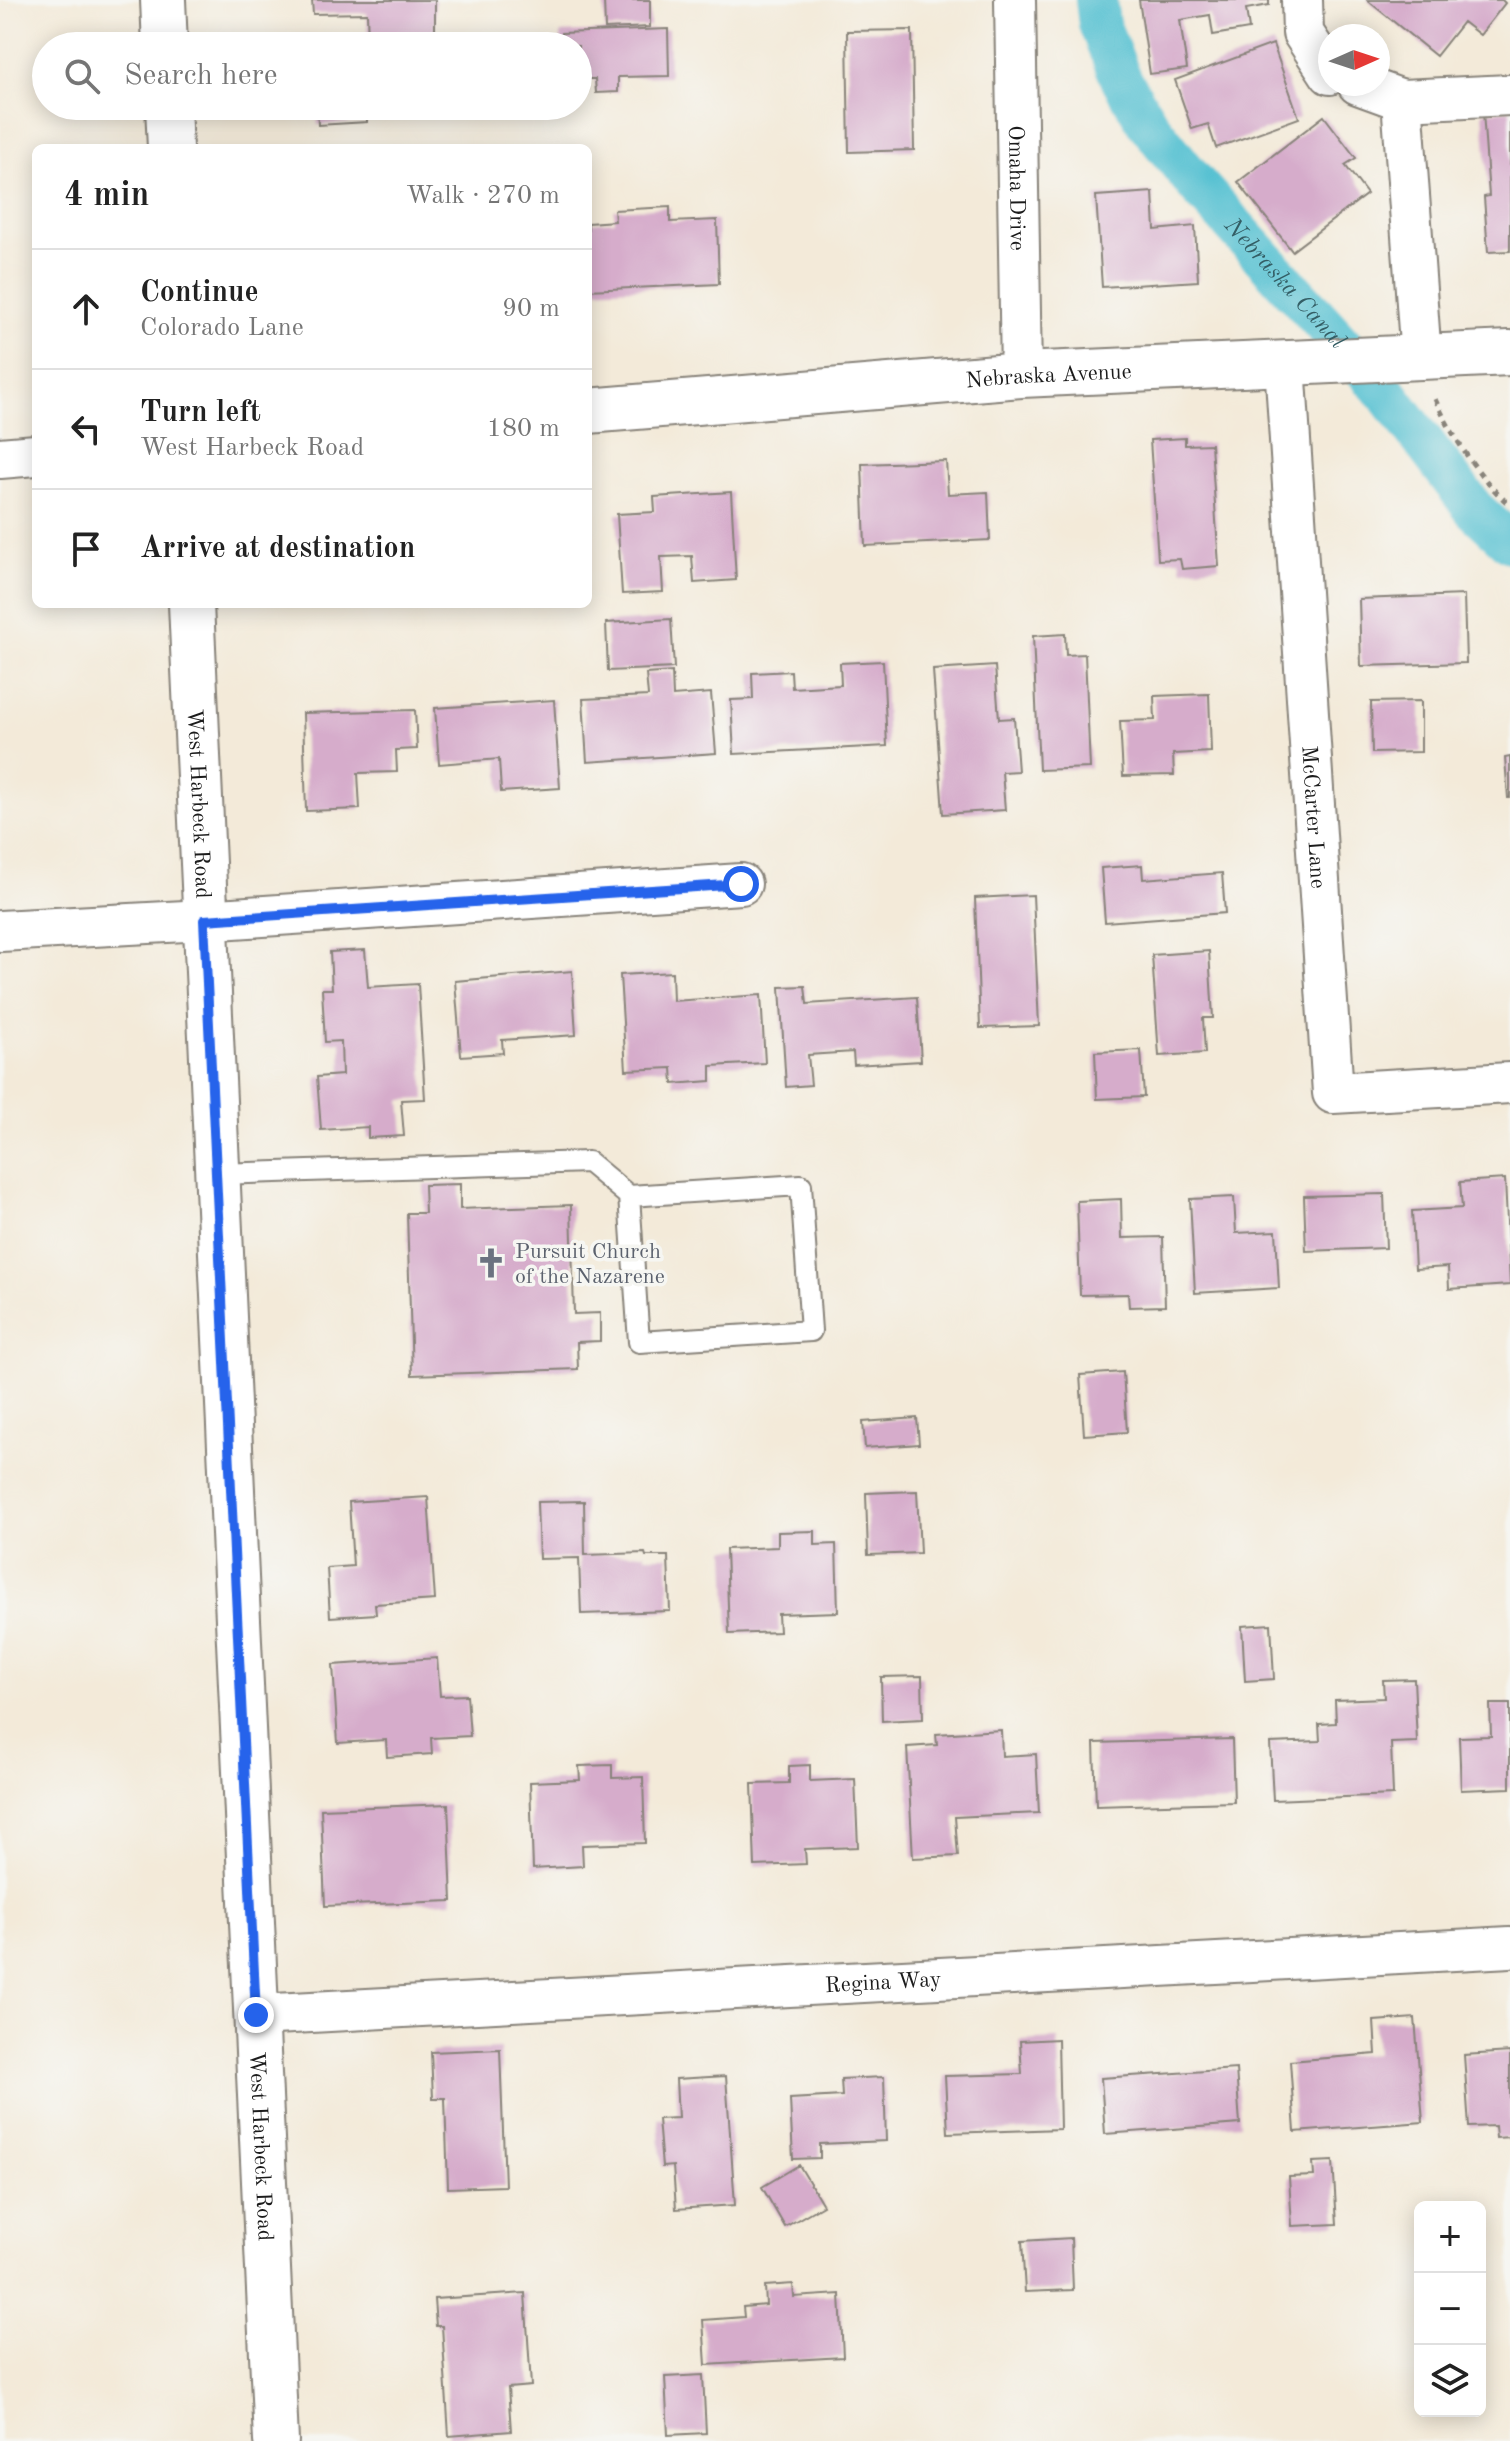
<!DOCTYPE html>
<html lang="en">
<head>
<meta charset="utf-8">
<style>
	:root { --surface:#fff; --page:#f2f2f2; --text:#222; --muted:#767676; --line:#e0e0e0 }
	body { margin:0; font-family:"Old Standard TT",serif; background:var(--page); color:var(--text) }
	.controls { position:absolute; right:24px; bottom:24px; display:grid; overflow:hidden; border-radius:12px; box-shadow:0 4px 20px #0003 }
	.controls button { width:72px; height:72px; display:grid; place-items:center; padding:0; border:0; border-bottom:2px solid var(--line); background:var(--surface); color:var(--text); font:40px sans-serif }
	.compass { position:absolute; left:1318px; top:24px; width:72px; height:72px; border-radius:50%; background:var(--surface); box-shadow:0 4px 20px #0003; rotate:87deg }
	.stop { position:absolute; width:24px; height:24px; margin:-18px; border:6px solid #2563eb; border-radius:50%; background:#fff }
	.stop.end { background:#2563eb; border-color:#fff; box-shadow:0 2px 8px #0008 }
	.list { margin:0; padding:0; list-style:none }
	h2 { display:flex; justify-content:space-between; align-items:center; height:104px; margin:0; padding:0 32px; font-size:34px }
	h2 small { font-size:26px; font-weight:400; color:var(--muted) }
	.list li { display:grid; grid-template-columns:52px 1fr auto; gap:24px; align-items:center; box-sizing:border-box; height:120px; padding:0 32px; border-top:2px solid var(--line) }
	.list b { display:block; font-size:30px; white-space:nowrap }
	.list p { margin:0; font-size:26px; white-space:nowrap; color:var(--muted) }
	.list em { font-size:26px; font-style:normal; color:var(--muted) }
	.icon { flex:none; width:44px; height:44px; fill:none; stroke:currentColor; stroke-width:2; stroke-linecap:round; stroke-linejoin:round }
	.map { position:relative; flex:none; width:1510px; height:2441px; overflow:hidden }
	.search { position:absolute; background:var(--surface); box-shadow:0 4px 20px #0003; left:32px; top:32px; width:560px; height:88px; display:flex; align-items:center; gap:20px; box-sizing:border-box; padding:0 28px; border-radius:44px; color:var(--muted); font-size:30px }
	.panel { position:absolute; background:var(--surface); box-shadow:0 4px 20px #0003; left:32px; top:144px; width:560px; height:464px; border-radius:12px }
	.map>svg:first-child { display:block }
</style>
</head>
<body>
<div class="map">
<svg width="1510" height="2441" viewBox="0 0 1510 2441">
	<rect width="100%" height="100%" fill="#f6f6f2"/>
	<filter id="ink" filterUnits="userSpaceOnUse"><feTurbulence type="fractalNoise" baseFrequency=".0125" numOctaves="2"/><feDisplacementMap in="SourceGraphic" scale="16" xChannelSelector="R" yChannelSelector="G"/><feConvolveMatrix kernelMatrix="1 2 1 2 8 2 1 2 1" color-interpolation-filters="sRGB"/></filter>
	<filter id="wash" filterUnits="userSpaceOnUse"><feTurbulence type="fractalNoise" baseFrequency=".006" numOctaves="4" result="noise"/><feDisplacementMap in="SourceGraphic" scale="32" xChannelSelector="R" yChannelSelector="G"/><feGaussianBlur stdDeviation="1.8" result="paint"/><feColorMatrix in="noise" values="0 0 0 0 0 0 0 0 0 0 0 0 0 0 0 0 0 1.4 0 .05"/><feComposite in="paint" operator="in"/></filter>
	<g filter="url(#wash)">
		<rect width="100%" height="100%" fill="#f3ead9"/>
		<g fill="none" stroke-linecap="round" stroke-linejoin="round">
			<path stroke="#57c1d2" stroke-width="42" id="s1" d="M 1096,0 L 1099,24 L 1122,81 L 1148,124 L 1196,184 L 1389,396 L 1474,509 L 1510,542"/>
		</g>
		<g id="blocks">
			<path fill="#d6accb" d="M 312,0 L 435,0 L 435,40 L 368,42 L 367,13 L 313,14 Z
				M 604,0 L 650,0 L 650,27 L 605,29 Z
				M 1139,0 L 1269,0 L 1269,5 L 1246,9 L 1249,29 L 1213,35 L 1210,15 L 1180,20 L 1187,69 L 1150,74 Z
				M 1367,0 L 1502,0 L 1505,3 L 1480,35 L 1463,22 L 1436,56 Z
				M 668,29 L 669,76 L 618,77 L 618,92 L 596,93 L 595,79 L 578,79 L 578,46 L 561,46 L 561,33 Z
				M 912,30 L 914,150 L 849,152 L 847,31 Z
				M 1273,44 L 1299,118 L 1216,148 L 1208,124 L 1192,129 L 1175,80 Z
				M 317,106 L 405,106 L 405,111 L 367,112 L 367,122 L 318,125 Z
				M 1510,110 L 1510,251 L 1488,252 L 1484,197 L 1489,196 L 1483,112 Z
				M 1324,116 L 1356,158 L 1345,165 L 1367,194 L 1292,251 L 1238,182 Z
				M 1153,192 L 1155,230 L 1195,226 L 1198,281 L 1102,287 L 1096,196 Z
				M 670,207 L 670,222 L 717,220 L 719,284 L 588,290 L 588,223 L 615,221 L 614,210 Z
				M 1185,438 L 1185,445 L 1211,444 L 1219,566 L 1182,569 L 1180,559 L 1158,560 L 1150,440 Z
				M 946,461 L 948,494 L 988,492 L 990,540 L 865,546 L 862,464 Z
				M 731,492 L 736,580 L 694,583 L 692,556 L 661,557 L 663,592 L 622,594 L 617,514 L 655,512 L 654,497 Z
				M 1464,595 L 1466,663 L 1361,666 L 1359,599 Z
				M 671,619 L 674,668 L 608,671 L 606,623 Z
				M 1065,634 L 1066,655 L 1085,654 L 1090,768 L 1039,770 L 1033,636 Z
				M 883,661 L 887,746 L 734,754 L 731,700 L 753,699 L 752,673 L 791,671 L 792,688 L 841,685 L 840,663 Z
				M 995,666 L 999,719 L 1014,718 L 1018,771 L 1002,772 L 1005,810 L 943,814 L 933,670 Z
				M 672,672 L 673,696 L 711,693 L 716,753 L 587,762 L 583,699 L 648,696 L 646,674 Z
				M 1209,694 L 1211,752 L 1173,754 L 1174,775 L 1123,776 L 1120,721 L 1155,720 L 1154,696 Z
				M 554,700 L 560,788 L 501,792 L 499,759 L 439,764 L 435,708 Z
				M 1421,701 L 1421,752 L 1372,753 L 1371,702 Z
				M 415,710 L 417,749 L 396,750 L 397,772 L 358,773 L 360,809 L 306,811 L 303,713 Z
				M 1510,757 L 1510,798 L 1508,798 L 1505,758 Z
				M 1142,865 L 1143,879 L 1222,873 L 1225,913 L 1105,922 L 1101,868 Z
				M 1033,895 L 1039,1026 L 980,1028 L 975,898 Z
				M 365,950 L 368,987 L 418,984 L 425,1099 L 401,1100 L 404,1136 L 368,1138 L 368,1127 L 321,1130 L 317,1077 L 342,1075 L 341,1041 L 325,1042 L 322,989 L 332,989 L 330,952 Z
				M 1209,951 L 1213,1018 L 1203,1018 L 1205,1053 L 1159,1056 L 1152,955 Z
				M 572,971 L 576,1035 L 502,1040 L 503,1053 L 461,1056 L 455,981 Z
				M 672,972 L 673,1001 L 761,995 L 765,1063 L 711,1066 L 711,1081 L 673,1084 L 672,1068 L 626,1070 L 620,975 Z
				M 805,986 L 807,1004 L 917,997 L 921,1061 L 854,1065 L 853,1052 L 808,1055 L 811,1085 L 786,1087 L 780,987 Z
				M 1141,1050 L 1144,1097 L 1097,1099 L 1095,1052 Z
				M 1505,1179 L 1510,1285 L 1449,1289 L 1448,1267 L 1415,1269 L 1412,1211 L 1462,1208 L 1460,1182 Z
				M 460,1184 L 460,1209 L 571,1205 L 574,1314 L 600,1313 L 600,1341 L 577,1342 L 578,1369 L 412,1375 L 407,1213 L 425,1213 L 424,1185 Z
				M 1384,1194 L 1386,1248 L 1306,1251 L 1304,1196 Z
				M 1234,1197 L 1236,1233 L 1276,1231 L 1279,1288 L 1195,1293 L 1190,1199 Z
				M 1121,1199 L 1122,1238 L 1163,1237 L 1165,1306 L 1129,1307 L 1128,1294 L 1080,1295 L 1077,1201 Z
				M 1123,1372 L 1127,1432 L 1084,1435 L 1080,1375 Z
				M 917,1418 L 919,1444 L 865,1448 L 863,1422 Z
				M 917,1491 L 920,1553 L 868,1555 L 866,1493 Z
				M 428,1497 L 435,1600 L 375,1604 L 376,1614 L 330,1617 L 327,1568 L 353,1566 L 349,1502 Z
				M 584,1501 L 585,1555 L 645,1553 L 646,1556 L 668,1556 L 670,1611 L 581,1614 L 579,1558 L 539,1559 L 537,1502 Z
				M 815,1531 L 815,1545 L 836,1544 L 838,1612 L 778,1614 L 779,1632 L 729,1634 L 726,1549 L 778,1547 L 778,1532 Z
				M 1271,1624 L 1274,1679 L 1245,1681 L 1242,1626 Z
				M 437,1658 L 440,1696 L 467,1695 L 470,1736 L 431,1738 L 432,1754 L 387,1757 L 386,1740 L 338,1743 L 333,1665 Z
				M 922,1676 L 923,1719 L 882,1721 L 881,1677 Z
				M 1414,1679 L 1417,1742 L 1391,1743 L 1393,1795 L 1273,1800 L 1270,1743 L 1320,1741 L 1319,1724 L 1336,1723 L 1335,1700 L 1384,1698 L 1383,1680 Z
				M 1490,1704 L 1510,1704 L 1510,1788 L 1461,1790 L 1459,1737 L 1491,1736 Z
				M 1001,1730 L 1002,1756 L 1036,1754 L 1039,1813 L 955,1817 L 958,1856 L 913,1858 L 907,1747 L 937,1745 L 936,1734 Z
				M 1232,1739 L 1234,1802 L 1096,1806 L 1094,1743 Z
				M 612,1765 L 612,1778 L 643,1777 L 645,1843 L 582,1845 L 583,1866 L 533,1869 L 530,1782 L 580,1780 L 579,1766 Z
				M 810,1765 L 810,1781 L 855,1779 L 858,1847 L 805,1849 L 806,1864 L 755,1866 L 752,1784 L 789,1783 L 789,1766 Z
				M 448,1804 L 452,1901 L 325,1906 L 321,1809 Z
				M 1415,2018 L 1423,2122 L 1295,2132 L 1290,2061 L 1376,2054 L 1374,2021 Z
				M 1058,2039 L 1060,2129 L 948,2133 L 945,2076 L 1022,2074 L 1020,2041 Z
				M 500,2049 L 505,2186 L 448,2188 L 445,2098 L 433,2098 L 431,2052 Z
				M 1510,2052 L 1510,2137 L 1496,2138 L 1495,2126 L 1469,2127 L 1464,2055 Z
				M 1236,2069 L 1240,2124 L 1105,2134 L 1101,2078 Z
				M 726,2076 L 735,2205 L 676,2209 L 673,2166 L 662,2167 L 658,2119 L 678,2118 L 676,2079 Z
				M 884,2077 L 886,2141 L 820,2144 L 820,2158 L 793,2159 L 790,2099 L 842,2096 L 841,2079 Z
				M 1333,2161 L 1337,2224 L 1292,2226 L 1289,2177 L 1314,2176 L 1313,2162 Z
				M 799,2165 L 823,2205 L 785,2227 L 762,2187 Z
				M 1071,2238 L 1073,2290 L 1025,2292 L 1022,2241 Z
				M 793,2284 L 794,2297 L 840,2294 L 843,2357 L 706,2365 L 703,2320 L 744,2317 L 743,2307 L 766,2305 L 765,2286 Z
				M 525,2293 L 531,2386 L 508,2388 L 511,2431 L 449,2436 L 442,2326 L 436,2326 L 434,2299 Z
				M 703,2375 L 706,2433 L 668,2435 L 665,2377 Z"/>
		</g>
	</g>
	<g filter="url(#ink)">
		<use href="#blocks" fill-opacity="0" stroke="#88837a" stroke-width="2"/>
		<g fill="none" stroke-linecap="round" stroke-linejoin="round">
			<g stroke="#88837a" stroke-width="24">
				<path id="service" d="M 217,1174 L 588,1162 L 629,1196 L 639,1342 L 811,1331 L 801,1185 L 629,1196"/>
			</g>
			<g stroke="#88837a" stroke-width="44">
				<g id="minor">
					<path id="s2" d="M 1015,0 L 1021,375"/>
					<path d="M 1302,0 L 1303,33 L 1330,74"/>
					<path d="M 1358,84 L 1402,100 L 1510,95"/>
					<path d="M 1402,100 L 1421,358"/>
					<path id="s3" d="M 1285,364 L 1333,1093 L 1510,1083"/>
					<path d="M 0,458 L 36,455"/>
					<path d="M 0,931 L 204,920 L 741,884"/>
					<path id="s4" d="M 256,2015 L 1510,1947"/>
				</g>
			</g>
			<g stroke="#88837a" stroke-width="48">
				<g id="tertiary">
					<path d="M 163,0 L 165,46"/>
					<path d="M 168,106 L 170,148"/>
					<path id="s5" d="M 588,411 L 1021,375 L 1510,353"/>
					<path id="s6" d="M 191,604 L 276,2441"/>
				</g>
			</g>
			<path stroke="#88837a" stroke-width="5" stroke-dasharray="6 6" stroke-linecap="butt" d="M 1435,399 C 1451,434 1480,480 1510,505"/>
			<use href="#service" stroke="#fff" stroke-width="20"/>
			<use href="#minor" stroke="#fff" stroke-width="40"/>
			<use href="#tertiary" stroke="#fff" stroke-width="44"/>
		</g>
	</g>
	<g fill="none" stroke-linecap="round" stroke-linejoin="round" filter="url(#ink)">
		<path stroke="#2563eb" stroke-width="10" d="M 256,2015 L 204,920 L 741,884"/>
	</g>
	<defs>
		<g id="church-bare" transform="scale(2.4)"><path d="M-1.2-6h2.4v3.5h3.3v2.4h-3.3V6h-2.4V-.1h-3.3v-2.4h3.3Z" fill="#6b7280" stroke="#f6f6f2" stroke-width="2.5" paint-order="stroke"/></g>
	</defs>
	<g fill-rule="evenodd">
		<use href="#church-bare" x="491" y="1263"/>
	</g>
	<g text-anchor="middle" stroke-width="7" stroke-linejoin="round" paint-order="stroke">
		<g font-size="22" fill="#1c1c1c" stroke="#f6f6f2">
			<text dy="8" stroke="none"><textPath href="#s2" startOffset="188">Omaha Drive</textPath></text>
			<text dy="8" stroke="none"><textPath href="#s5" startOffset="462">Nebraska Avenue</textPath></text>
			<text dy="8" stroke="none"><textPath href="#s6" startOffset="200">West Harbeck Road</textPath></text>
			<text dy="8" stroke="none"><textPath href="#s3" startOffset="454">McCarter Lane</textPath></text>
			<text dy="8" stroke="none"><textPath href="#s4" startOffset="628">Regina Way</textPath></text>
			<text dy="8" stroke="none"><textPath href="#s6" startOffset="1544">West Harbeck Road</textPath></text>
		</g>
		<g font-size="22" fill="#5b616d" stroke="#f6f6f2" text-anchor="start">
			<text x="515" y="1258">Pursuit Church<tspan x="515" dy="25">of the Nazarene</tspan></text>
		</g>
		<g font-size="24" font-style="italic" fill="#345e65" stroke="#f6f6f2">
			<text dy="8" stroke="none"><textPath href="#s1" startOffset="346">Nebraska Canal</textPath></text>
		</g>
	</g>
</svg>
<div class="controls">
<button>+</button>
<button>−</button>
<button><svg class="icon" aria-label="layers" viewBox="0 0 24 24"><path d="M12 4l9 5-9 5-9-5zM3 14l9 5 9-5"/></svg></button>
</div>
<svg class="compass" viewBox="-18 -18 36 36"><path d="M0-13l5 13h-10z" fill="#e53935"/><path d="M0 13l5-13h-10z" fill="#767676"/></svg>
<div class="stop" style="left:741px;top:884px"></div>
<div class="stop end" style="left:256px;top:2015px"></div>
<div class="search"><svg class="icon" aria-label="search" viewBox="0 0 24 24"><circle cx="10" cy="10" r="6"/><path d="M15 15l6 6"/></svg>Search here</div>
<section class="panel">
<h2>4 min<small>Walk · 270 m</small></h2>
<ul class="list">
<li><svg class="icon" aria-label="ahead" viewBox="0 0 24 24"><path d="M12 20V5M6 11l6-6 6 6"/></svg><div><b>Continue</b><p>Colorado Lane</p></div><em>90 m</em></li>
<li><svg class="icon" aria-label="left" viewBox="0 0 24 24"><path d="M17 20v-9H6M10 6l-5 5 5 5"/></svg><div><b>Turn left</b><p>West Harbeck Road</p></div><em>180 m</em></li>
<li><svg class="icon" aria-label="arrive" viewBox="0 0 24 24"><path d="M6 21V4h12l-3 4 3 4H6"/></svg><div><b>Arrive at destination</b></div></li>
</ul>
</section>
</div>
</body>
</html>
